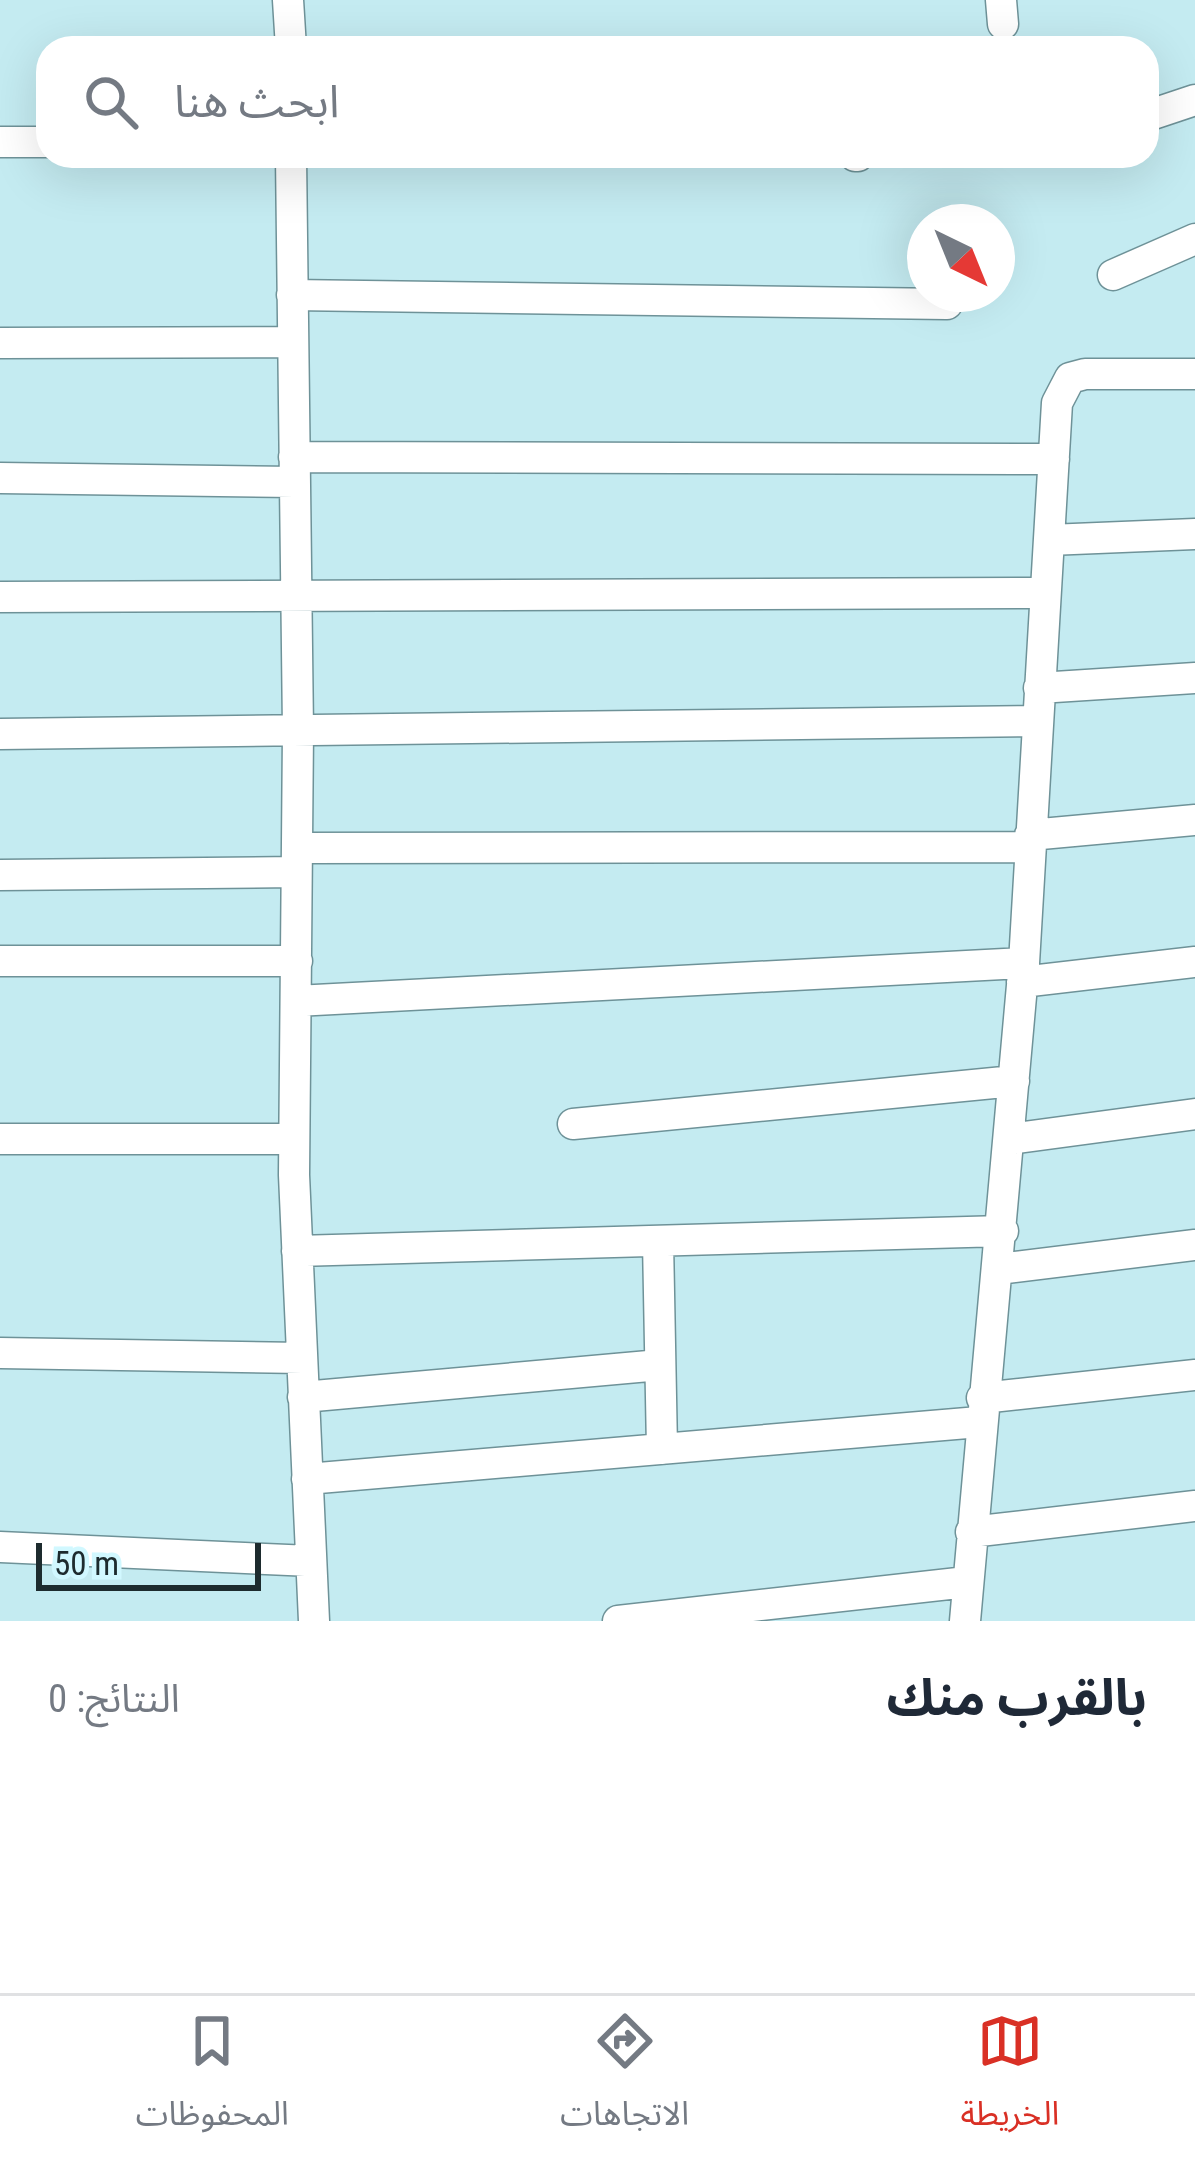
<!DOCTYPE html>
<html lang="ar">
<head>
<meta charset="utf-8">
<style>
	:root { --surface:#fff; --page:#f2f2f3; --text:#1f2937; --muted:#747a83; --line:#e0e1e3; --accent:#d93025 }
	body { margin:0; font-family:"Roboto Condensed","Noto Sans Arabic",sans-serif; background:var(--page); color:var(--text); direction:rtl }
	.compass { position:absolute; left:907px; top:204px; width:108px; height:108px; border-radius:50%; background:var(--surface); box-shadow:0 12px 48px #0002; rotate:137deg }
	.scale { position:absolute; left:36px; bottom:30px; width:225px; box-sizing:border-box; padding-left:12px; border:6px solid #1d2b2e; border-top:0; font-size:33px; line-height:42px; white-space:nowrap; color:#1d2b2e; -webkit-text-stroke:9px #d1f8ff; paint-order:stroke }
	.list { margin:0; padding:0; list-style:none }
	h2 { display:flex; justify-content:space-between; align-items:center; height:156px; margin:0; padding:0 48px; font-size:51px }
	h2 small { font-size:39px; font-weight:400; color:var(--muted) }
	.icon { flex:none; width:66px; height:66px; fill:none; stroke:currentColor; stroke-width:2; stroke-linecap:round; stroke-linejoin:round }
	.map { position:relative; flex:none; width:1195px; height:1621px; overflow:hidden; direction:ltr }
	.search { position:absolute; background:var(--surface); box-shadow:0 12px 48px #0002; left:36px; right:36px; top:36px; height:132px; display:flex; align-items:center; gap:30px; box-sizing:border-box; padding:0 42px; border-radius:36px; color:var(--muted); font-size:45px }
	.sheet { height:372px; background:var(--surface) }
	nav { display:flex; justify-content:space-around; align-items:center; box-sizing:border-box; height:168px; border-top:3px solid var(--line); background:var(--surface); font-size:33px; color:var(--muted) }
	nav a { display:grid; justify-items:center; gap:6px }
	nav .on { color:var(--accent) }
	.map>svg:first-child { display:block }
</style>
</head>
<body>
<div class="map">
<svg width="1195" height="1621" viewBox="0 0 1195 1621">
	<rect width="100%" height="100%" fill="#c4ebf1"/>
	<g fill="none" stroke-linecap="round" stroke-linejoin="round">
		<g stroke="#6e9298" stroke-width="33">
			<path id="street" d="M 288,0 L 291,48
				M 1001,0 L 1003,24
				M 1147,116 L 1195,100
				M 0,142 L 48,142
				M 291,156 L 298,731 L 294,1175 L 314,1621
				M 855,156 L 858,156
				M 1113,275 L 1195,239
				M 292,295 L 947,304
				M 0,343 L 293,342
				M 294,457 L 1054,459
				M 0,478 L 294,482
				M 1049,540 L 1195,534
				M 0,597 L 1045,593
				M 1039,688 L 1195,678
				M 0,734 L 1036,721
				M 1030,835 L 1195,820
				M 297,848 L 1030,847
				M 0,875 L 296,872
				M 0,961 L 297,961
				M 1022,982 L 1195,962
				M 296,1001 L 1024,963
				M 573,1124 L 1014,1081
				M 0,1139 L 294,1139
				M 1010,1139 L 1195,1114
				M 658,1241 L 662,1449
				M 297,1251 L 1003,1231
				M 998,1269 L 1195,1245
				M 0,1353 L 302,1358
				M 303,1397 L 660,1365
				M 982,1398 L 1195,1375
				M 307,1479 L 979,1422
				M 971,1532 L 1195,1506
				M 0,1547 L 311,1561
				M 618,1621 L 967,1582
				M 965,1621 L 1024,963 L 1057,403 L 1070,378 L 1085,374 L 1195,374"/>
		</g>
		<use href="#street" stroke="#fff" stroke-width="30"/>
	</g>
</svg>
<svg class="compass" viewBox="-18 -18 36 36"><path d="M0-13l5 13h-10z" fill="#e53935"/><path d="M0 13l5-13h-10z" fill="#747a83"/></svg>
<div class="scale">50 m</div>
<div class="search"><svg class="icon" aria-label="search" viewBox="0 0 24 24"><circle cx="10" cy="10" r="6"/><path d="M15 15l6 6"/></svg>ابحث هنا</div>
</div>
<section class="sheet">
<h2>بالقرب منك<small>النتائج: 0</small></h2>
<ul class="list">
</ul>
</section>
<nav>
<a class="on"><svg class="icon" aria-label="map" viewBox="0 0 24 24"><path d="M3 6l6-2 6 2 6-2v14l-6 2-6-2-6 2zM9 4v14M15 6v14"/></svg>الخريطة</a>
<a><svg class="icon" aria-label="directions" viewBox="0 0 24 24"><path d="M12 3l9 9-9 9-9-9zM9 14v-3h6M13 9l2 2-2 2"/></svg>الاتجاهات</a>
<a><svg class="icon" aria-label="saved" viewBox="0 0 24 24"><path d="M7 4h10v16l-5-4-5 4z"/></svg>المحفوظات</a>
</nav>
</body>
</html>
